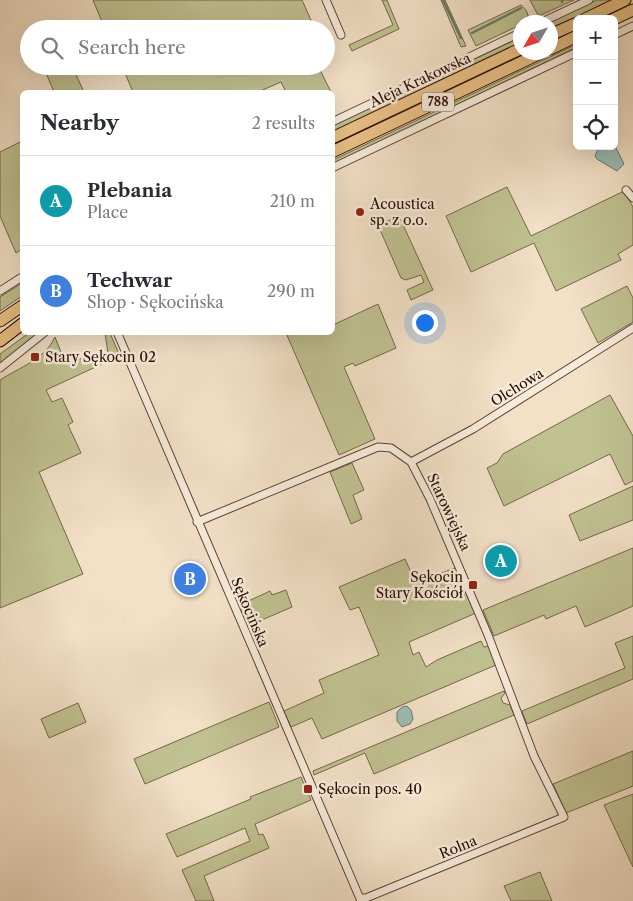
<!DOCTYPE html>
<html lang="en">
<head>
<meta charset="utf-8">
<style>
	:root { --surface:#fff; --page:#f7f7f7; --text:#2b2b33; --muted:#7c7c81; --line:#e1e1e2; --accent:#0f766e }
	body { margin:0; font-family:"Libre Caslon Text",serif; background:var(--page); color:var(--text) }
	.controls { position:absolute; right:15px; top:15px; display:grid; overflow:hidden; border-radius:8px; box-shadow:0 5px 20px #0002 }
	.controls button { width:45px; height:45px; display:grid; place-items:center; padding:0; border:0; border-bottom:1px solid var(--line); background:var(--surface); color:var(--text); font:25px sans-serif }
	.compass { position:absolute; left:513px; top:15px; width:45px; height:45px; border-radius:50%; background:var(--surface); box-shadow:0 5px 20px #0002; rotate:231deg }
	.you { position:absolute; left:424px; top:322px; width:18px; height:18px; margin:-12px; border:4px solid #fff; border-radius:50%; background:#1a73e8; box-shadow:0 0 0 8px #1a73e833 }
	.badge { display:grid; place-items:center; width:32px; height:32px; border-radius:50%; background:var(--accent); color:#fff; font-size:16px; font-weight:700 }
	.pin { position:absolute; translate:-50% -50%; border:2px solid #fff; box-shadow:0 1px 5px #0006 }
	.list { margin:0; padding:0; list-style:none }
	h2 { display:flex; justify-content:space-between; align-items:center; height:65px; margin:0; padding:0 20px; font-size:21px }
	h2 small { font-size:16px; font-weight:400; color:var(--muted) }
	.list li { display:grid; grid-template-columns:32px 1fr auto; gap:15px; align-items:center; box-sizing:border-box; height:90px; padding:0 20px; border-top:1px solid var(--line) }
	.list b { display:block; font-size:19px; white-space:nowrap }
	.list p { margin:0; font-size:16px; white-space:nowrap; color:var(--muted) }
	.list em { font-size:16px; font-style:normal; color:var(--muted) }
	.icon { flex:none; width:28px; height:28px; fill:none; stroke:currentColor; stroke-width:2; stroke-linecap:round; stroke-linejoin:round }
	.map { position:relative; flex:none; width:633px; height:901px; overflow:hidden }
	.search { position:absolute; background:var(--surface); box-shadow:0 5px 20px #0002; left:20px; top:20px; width:315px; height:55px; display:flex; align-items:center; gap:12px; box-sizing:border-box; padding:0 18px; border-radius:28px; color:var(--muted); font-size:19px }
	.panel { position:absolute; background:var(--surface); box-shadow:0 5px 20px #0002; left:20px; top:90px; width:315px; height:245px; border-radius:8px }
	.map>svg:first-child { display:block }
</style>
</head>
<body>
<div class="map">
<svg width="633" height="901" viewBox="0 0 633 901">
	<rect width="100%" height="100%" fill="#f2e0c7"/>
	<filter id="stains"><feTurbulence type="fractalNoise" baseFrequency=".004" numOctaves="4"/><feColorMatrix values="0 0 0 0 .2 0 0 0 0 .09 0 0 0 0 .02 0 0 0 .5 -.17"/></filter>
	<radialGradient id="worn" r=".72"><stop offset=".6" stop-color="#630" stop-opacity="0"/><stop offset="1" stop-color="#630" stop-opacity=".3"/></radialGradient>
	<path fill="#c0c191" stroke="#756749" d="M 93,0 L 302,0 L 315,29 L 105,29 Z
		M 382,0 L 387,0 L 399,29 L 352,51 L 349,45 L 393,25 Z
		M 441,0 L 445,0 L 466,46 L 461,47 Z
		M 530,0 L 574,0 L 541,15 L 538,15 Z
		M 597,0 L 615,0 L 551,31 L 550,22 Z
		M 521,5 C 526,9 530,15 527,21 L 520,22 L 520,25 L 476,46 L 468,30 Z
		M 520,37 L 520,45 L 333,133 L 332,126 Z
		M 577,44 L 577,47 L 333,164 L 333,160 Z
		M 43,66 L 72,66 L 84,92 L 54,92 Z
		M 122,66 L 318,66 L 331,92 L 286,92 L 281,82 L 258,92 L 133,92 Z
		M 22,141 L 22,249 L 16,253 L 0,216 L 0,152 Z
		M 507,187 L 531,236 L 624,191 L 633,207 L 633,245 L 618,254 L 621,260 L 556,291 L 534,243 L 471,272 L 446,216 Z
		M 399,216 L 433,290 L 411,300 L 407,290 L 424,282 L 421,275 L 406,280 L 401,278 L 378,225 Z
		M 22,283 L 22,296 L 0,311 L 0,297 Z
		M 627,286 L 633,298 L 633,322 L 598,343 L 581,309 Z
		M 378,304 L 396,348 L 355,366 L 353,363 L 344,367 L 375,439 L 339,455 L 286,333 L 332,332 L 333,325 Z
		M 29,333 L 40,333 L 0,363 L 0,354 Z
		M 105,333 L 110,333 L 119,354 L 115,358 L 46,390 L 52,402 L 62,398 L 73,422 L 68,425 L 81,453 L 39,472 L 83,574 L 0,608 L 0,380 C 20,367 44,360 55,337 L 65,362 L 108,353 Z
		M 610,395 L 633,436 L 633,481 L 625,485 L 610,454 L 504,506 L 487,468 L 497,463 L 503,454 Z
		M 352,463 L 364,490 L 353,495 L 362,519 L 351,524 L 330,472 Z
		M 633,486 L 633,520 L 580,541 L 569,515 Z
		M 633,548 L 633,606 L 585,627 L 576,606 L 546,619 L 544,615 L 494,636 L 483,610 Z
		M 405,559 L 416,583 L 457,567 L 476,613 L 409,642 L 413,655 L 419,652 L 426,667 L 437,660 L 481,641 L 484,647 L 489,646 L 496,665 L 322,739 L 312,718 L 291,727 L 284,711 L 324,693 L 319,680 L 379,655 L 359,607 L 350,610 L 339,587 Z
		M 286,590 L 292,607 L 248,626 L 240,608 L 242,604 L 270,591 L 272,595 Z
		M 633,636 L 633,679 L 527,724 L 522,711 L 625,668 L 615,643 Z
		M 504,691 L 505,693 L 501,698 L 503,703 L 510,705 L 514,715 L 374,774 L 365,753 L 314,775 L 313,771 Z
		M 269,702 L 279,727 L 145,784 L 134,759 Z
		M 78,703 L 86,722 L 49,738 L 41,719 Z
		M 633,751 L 633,786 L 566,813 L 553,784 Z
		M 301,777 L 311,800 L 255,824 L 259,835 L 263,834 L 269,848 L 204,876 L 214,901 L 196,901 L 182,870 L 250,841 L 245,828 L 177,857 L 166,834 L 251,799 L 250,797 Z
		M 633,794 L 633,867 L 604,805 Z
		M 540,872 L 552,901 L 511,901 L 504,886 Z"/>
	<path fill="#9bbdb6" stroke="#6e776e" d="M 614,144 L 624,164 L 617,171 L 597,159 L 595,156 L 598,149 L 605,149 L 606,146 L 614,146 Z
		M 407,706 L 411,710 L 413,719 L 410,724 L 402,727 L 397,721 L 397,712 L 402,707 Z"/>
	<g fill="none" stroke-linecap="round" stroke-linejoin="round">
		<path stroke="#6e776e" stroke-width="2.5" d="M 443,0 L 461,38
			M 562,0 L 562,2
			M 472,33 L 521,8"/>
		<g stroke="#5c4232" stroke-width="9">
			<path id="minor" d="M 326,0 L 341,35
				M 542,22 L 589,0
				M 614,35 L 633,26
				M 332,122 L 520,33
				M 332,168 L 577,52
				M 626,190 L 633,198
				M 0,291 L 22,277
				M 117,332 L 361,901
				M 0,368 L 45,332
				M 411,462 L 473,429 L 633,328
				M 197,522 L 378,447 L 391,448 L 411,462 L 430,499 L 488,635 L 534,756 L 564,817 L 366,898 L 360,898"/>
		</g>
		<g stroke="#2a0d01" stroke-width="13">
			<path id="primary" d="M 585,19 L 625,0
				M 614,19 L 633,10
				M 550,35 L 577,23
				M 550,49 L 577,36
				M 332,138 L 520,49
				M 332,152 L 543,52
				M 0,321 L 22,306
				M 0,341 L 22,324"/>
		</g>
		<use href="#minor" stroke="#f7ebdb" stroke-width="7"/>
		<use href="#primary" stroke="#e9c084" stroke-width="11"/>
	</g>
	<g fill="#8f2418" stroke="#f7ebdb" stroke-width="2">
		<circle cx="360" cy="212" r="5"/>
		<rect x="30" y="352" width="10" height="10" rx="2.5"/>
		<rect x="468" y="580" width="10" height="10" rx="2.5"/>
		<rect x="303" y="784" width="10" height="10" rx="2.5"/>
	</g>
	<g text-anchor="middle" stroke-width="5" stroke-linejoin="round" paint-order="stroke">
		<rect fill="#f7ebdb" stroke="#685042" stroke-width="1" x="422" y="92.5" width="32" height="19" rx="4"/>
		<g font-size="12" font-weight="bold" fill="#2a0d01">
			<text x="438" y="106">788</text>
		</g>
		<g font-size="14" fill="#2a0d01" stroke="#f7ebdb">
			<text transform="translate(420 80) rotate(-25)" y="5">Aleja Krakowska</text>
			<text transform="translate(517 387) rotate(-32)" y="5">Olchowa</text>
			<text transform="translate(449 512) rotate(65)" y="5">Starowiejska</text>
			<text transform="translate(250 612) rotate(67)" y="5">Sękocińska</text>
			<text transform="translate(458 847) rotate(-22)" y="5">Rolna</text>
		</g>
		<g font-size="14" fill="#2a0d01" stroke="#f7ebdb" text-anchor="start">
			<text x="370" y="209">Acoustica<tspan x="370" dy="16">sp. z o.o.</tspan></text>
			<text x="45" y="362">Stary Sękocin 02</text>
			<text x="463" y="582" text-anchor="end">Sękocin<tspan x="463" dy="16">Stary Kościół</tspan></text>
			<text x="318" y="794">Sękocin pos. 40</text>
		</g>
	</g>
	<rect width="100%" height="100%" filter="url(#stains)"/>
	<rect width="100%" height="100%" fill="url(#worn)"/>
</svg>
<div class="controls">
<button>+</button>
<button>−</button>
<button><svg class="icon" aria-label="locate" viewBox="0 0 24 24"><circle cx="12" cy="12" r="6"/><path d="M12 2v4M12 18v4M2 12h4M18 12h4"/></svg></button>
</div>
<svg class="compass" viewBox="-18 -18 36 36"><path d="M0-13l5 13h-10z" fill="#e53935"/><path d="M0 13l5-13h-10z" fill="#7c7c81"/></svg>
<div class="you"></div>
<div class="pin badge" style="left:501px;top:561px;background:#0f9aa8">A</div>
<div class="pin badge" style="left:190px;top:579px;background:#3f7fe0">B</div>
<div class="search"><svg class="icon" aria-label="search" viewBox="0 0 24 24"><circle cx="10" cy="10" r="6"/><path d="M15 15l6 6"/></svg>Search here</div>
<section class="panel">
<h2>Nearby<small>2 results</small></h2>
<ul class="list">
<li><span class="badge" style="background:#0f9aa8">A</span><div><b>Plebania</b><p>Place</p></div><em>210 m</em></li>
<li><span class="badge" style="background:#3f7fe0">B</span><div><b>Techwar</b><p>Shop · Sękocińska</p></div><em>290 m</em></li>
</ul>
</section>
</div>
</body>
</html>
